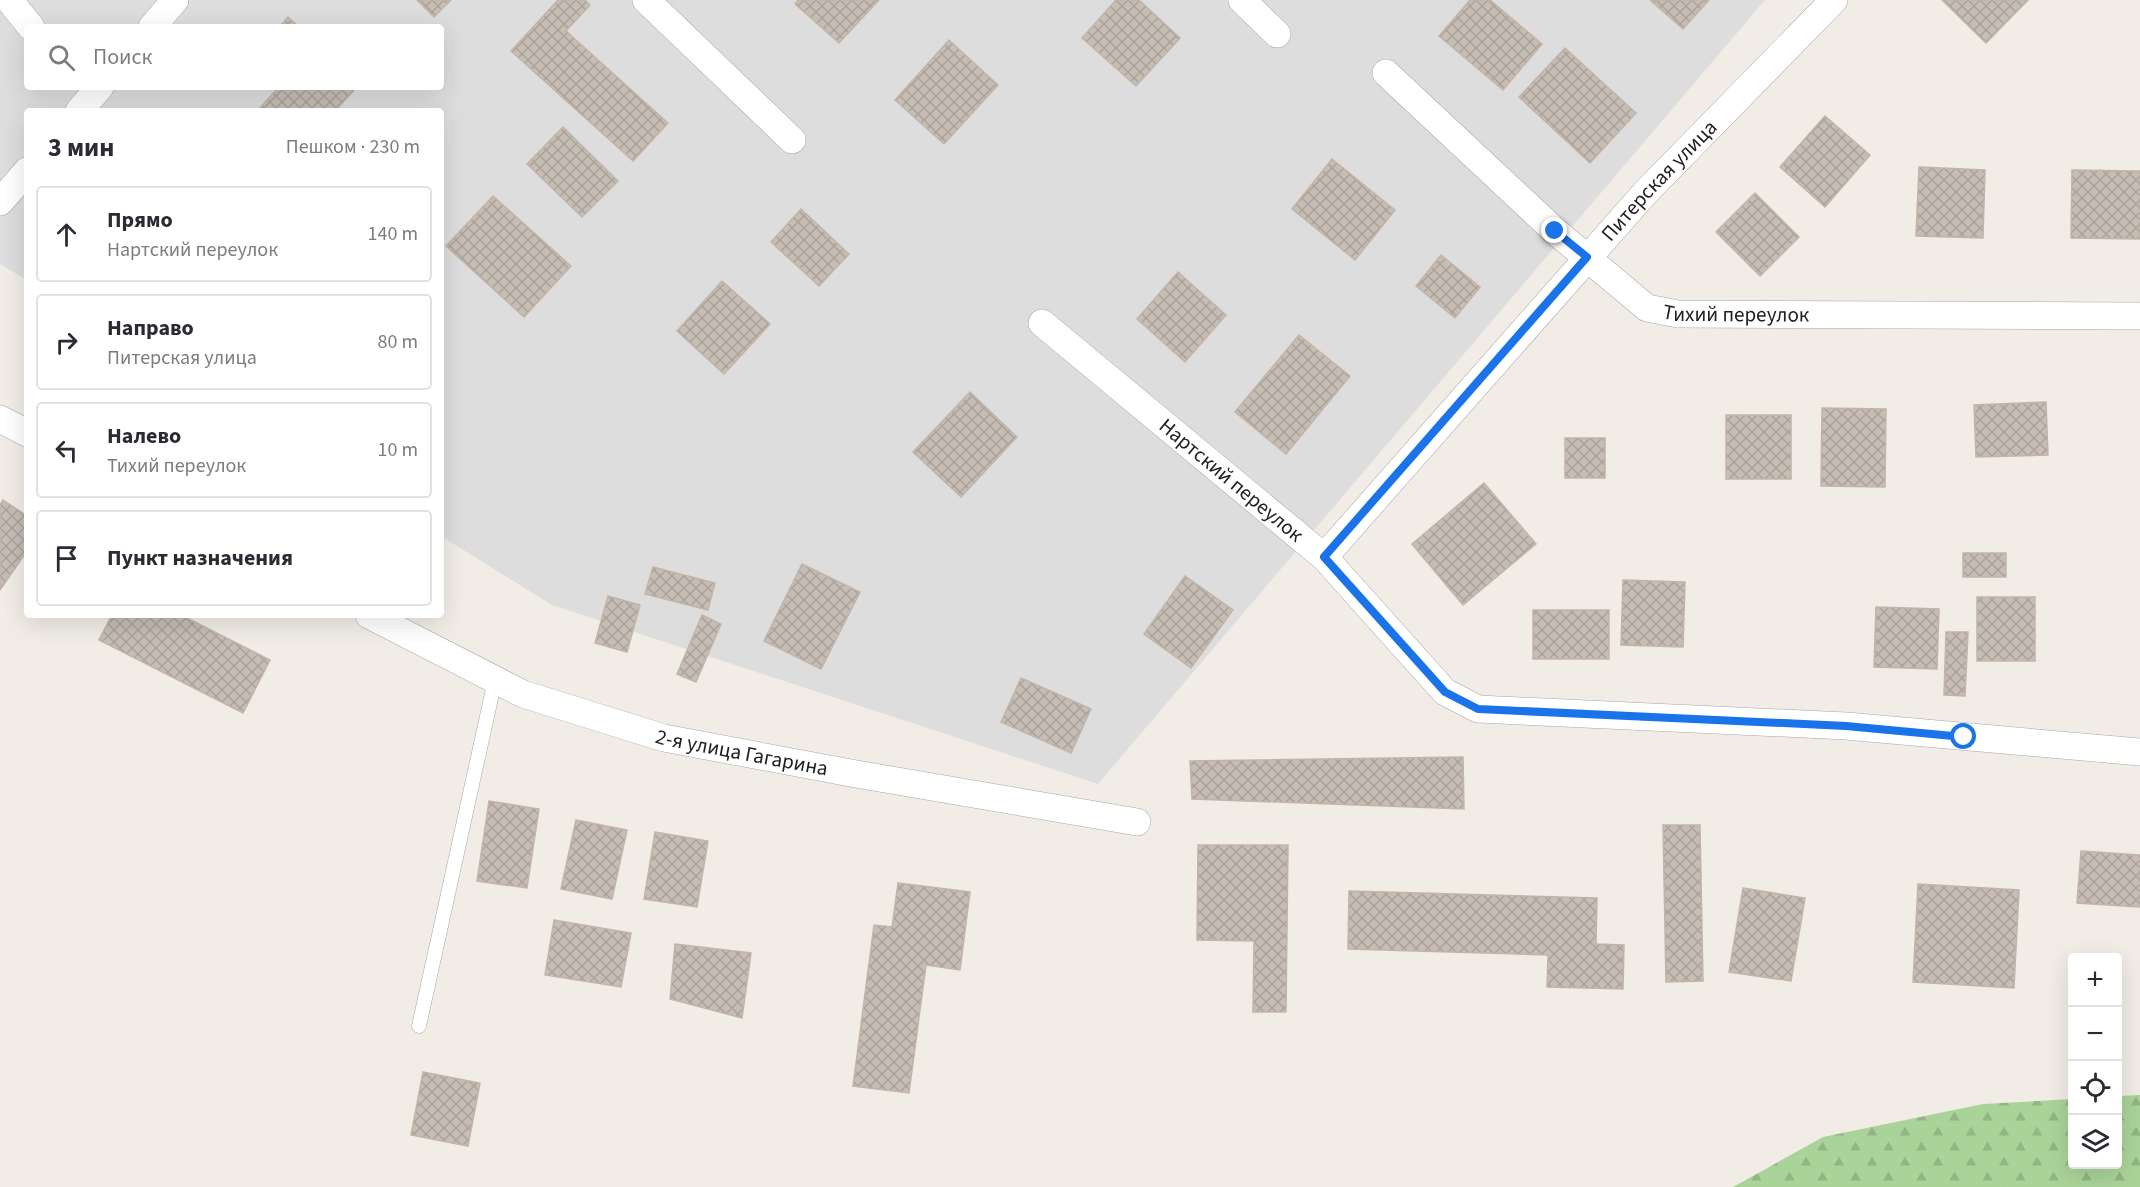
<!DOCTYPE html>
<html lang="ru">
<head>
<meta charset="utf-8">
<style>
	:root { --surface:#fff; --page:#f2f2f3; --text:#2b2b33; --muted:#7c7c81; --line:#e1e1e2 }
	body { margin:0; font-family:"Source Sans 3",sans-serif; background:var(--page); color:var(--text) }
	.controls { position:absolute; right:18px; bottom:18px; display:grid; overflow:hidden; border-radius:6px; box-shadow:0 6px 24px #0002 }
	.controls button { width:54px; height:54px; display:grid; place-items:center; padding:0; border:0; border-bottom:2px solid var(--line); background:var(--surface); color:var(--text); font:30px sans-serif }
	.stop { position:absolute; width:18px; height:18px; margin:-14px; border:4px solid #1a73e8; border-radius:50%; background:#fff }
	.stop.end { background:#1a73e8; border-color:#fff; box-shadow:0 2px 6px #0008 }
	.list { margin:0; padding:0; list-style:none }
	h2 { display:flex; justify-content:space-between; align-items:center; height:78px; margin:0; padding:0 24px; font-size:26px }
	h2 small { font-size:20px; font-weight:400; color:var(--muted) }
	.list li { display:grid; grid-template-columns:39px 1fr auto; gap:18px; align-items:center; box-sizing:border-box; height:96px; margin:0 12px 12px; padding:0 12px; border:2px solid var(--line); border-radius:6px }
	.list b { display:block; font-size:22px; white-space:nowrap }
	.list p { margin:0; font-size:20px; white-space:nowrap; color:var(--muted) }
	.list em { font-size:20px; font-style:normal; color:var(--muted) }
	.icon { flex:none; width:33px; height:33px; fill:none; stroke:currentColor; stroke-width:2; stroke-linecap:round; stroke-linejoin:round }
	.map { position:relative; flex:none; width:2140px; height:1187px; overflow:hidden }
	.search { position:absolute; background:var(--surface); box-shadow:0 6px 24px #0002; left:24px; top:24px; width:420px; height:66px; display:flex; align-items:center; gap:15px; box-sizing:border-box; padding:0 21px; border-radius:6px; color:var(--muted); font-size:22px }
	.panel { position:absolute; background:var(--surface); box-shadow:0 6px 24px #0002; left:24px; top:108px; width:420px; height:510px; border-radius:6px }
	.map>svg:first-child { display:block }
</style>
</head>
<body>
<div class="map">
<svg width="2140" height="1187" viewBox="0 0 2140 1187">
	<defs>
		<pattern id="forest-firs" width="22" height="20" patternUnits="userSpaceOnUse" patternTransform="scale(1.5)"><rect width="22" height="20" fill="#aad399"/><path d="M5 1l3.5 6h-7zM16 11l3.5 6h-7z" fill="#92b584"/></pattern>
		<pattern id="building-cross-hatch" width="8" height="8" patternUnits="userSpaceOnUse" patternTransform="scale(1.5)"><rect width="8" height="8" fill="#c6bdb5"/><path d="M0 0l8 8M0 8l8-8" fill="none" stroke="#aaa29b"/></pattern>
	</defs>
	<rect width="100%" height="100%" fill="#f1ede6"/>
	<path fill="#dedddd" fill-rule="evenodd" d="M 0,0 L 1765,0 L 1098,784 L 552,605 L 441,536 L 441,111 L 27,111 L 27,280 L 0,264 ZM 27,27 L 441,27 L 441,87 L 27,87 Z"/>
	<path fill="url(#forest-firs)" d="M 2140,1095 L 2140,1187 L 1733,1187 L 1823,1137 L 1983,1104 L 2072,1099 L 2072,1164 L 2118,1164 L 2118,1096 Z"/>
	<path fill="url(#building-cross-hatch)" stroke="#c4b4a7" stroke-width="1.5" d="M 417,0 L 451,0 L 434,17 Z
		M 558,0 L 585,0 L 590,5 L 566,31 L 668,123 L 633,161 L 511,51 Z
		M 798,0 L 879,0 L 839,43 L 795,4 Z
		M 1116,0 L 1139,0 L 1180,38 L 1136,86 L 1082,38 Z
		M 1470,0 L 1490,0 L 1542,44 L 1503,90 L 1439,36 Z
		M 1650,0 L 1709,0 L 1683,29 Z
		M 1942,0 L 2028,0 L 1986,43 Z
		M 288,17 L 299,27 L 279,27 Z
		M 949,40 L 998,85 L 944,144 L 895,100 Z
		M 1565,48 L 1636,113 L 1590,163 L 1519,97 Z
		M 279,87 L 357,87 L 335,111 L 257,111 Z
		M 1825,116 L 1870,155 L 1825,207 L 1780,167 Z
		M 563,127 L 618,181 L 582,217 L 527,164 Z
		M 1332,159 L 1395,210 L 1355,260 L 1292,209 Z
		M 1919,167 L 1985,170 L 1983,238 L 1916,236 Z
		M 2072,170 L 2140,171 L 2140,239 L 2071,238 Z
		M 1755,193 L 1799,237 L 1760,276 L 1716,232 Z
		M 493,196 L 571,266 L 524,317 L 446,246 Z
		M 801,209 L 849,254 L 819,286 L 771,242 Z
		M 1441,255 L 1480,287 L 1455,318 L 1416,286 Z
		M 1178,272 L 1226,315 L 1185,362 L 1137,319 Z
		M 722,281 L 770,324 L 724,374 L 677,331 Z
		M 1299,335 L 1350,376 L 1286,454 L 1235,412 Z
		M 970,392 L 1017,437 L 961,497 L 913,452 Z
		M 2046,402 L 2048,455 L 1976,457 L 1974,405 Z
		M 1822,408 L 1886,409 L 1885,487 L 1821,486 Z
		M 1726,415 L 1791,415 L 1791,479 L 1726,479 Z
		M 1565,438 L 1605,438 L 1605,478 L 1565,478 Z
		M 1484,483 L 1536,544 L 1463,605 L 1412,544 Z
		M 3,500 L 27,516 L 27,551 L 0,590 L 0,505 Z
		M 1963,553 L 2006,553 L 2006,577 L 1963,577 Z
		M 802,564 L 860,592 L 821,669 L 764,641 Z
		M 653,567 L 715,583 L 708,610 L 645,594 Z
		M 1185,576 L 1233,610 L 1191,668 L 1144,634 Z
		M 1623,580 L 1685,582 L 1683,647 L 1621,645 Z
		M 608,596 L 640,605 L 627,652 L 595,643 Z
		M 1977,597 L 2035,597 L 2035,661 L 1977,661 Z
		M 1876,607 L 1939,609 L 1937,669 L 1874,667 Z
		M 1533,610 L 1609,610 L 1609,659 L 1533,659 Z
		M 112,615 L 181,615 L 270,660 L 243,713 L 99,640 Z
		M 702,615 L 721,624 L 696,682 L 677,674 Z
		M 1946,632 L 1968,632 L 1965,696 L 1944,695 Z
		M 1021,678 L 1091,709 L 1071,753 L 1001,722 Z
		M 1463,757 L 1464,809 L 1192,799 L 1190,761 Z
		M 489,801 L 539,809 L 527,888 L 477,881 Z
		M 576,820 L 627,830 L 612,899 L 561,889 Z
		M 1663,825 L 1700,825 L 1703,981 L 1666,982 Z
		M 655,832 L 708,841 L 697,907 L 644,899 Z
		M 1198,845 L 1288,845 L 1286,1012 L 1253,1012 L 1254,941 L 1197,940 Z
		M 2081,851 L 2140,855 L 2140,907 L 2077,903 Z
		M 898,883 L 970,892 L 960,970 L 926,965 L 909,1093 L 853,1086 L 874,925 L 892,927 Z
		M 1918,884 L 2019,890 L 2014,988 L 1913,982 Z
		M 1743,888 L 1805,898 L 1791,981 L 1729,972 Z
		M 1349,891 L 1597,898 L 1596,944 L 1624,945 L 1623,989 L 1547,987 L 1548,955 L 1348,949 Z
		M 554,920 L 631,933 L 621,987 L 545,975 Z
		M 675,944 L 751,953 L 742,1018 L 670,999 Z
		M 423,1072 L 480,1083 L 468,1146 L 411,1135 Z"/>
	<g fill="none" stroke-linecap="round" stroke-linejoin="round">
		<g stroke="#a7a7a7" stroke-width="15">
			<path id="service" d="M 419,1026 L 495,680"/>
		</g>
		<g stroke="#a7a7a7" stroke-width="28">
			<g id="minor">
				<path d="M 9,0 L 31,27"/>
				<path d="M 646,0 L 792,140"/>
				<path d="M 1242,0 L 1277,34"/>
				<path d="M 152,27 L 175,0"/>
				<path id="s1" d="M 1386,73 L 1555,231 L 1647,308 L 1678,314 L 2140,316"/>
				<path d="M 79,111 L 100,87"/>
				<path d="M 0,202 L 27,171"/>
				<path id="s2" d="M 1042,323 L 1324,557 L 1445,692 L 1478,709 L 1846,726 L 2140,752"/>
				<path d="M 0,419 L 27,433"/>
				<path id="s3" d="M 1324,557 L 1645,193 L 1834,0"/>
				<path id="s4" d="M 369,615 L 523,694 L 664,738 L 856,774 L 1137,822"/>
			</g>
		</g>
		<use href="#service" stroke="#fff" stroke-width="14"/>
		<use href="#minor" stroke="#fff" stroke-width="27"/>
	</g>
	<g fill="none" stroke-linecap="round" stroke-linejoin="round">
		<path stroke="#1a73e8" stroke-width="8" d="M 1555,231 L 1587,257 L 1324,557 L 1445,692 L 1478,709 L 1846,726 L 1964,737"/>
	</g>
	<g text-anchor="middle" stroke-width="6" stroke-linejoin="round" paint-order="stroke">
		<g font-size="21" fill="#202020" stroke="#fff">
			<text dy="7" stroke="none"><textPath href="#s3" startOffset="504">Питерская улица</textPath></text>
			<text dy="7" stroke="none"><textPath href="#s1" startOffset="441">Тихий переулок</textPath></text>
			<text dy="7" stroke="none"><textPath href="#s2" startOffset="246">Нартский переулок</textPath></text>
			<text dy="7" stroke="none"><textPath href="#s4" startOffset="400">2-я улица Гагарина</textPath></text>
		</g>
	</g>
</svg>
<div class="controls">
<button>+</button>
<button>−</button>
<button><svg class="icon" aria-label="locate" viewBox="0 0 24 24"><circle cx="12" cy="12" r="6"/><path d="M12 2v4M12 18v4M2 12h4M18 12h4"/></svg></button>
<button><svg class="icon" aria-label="layers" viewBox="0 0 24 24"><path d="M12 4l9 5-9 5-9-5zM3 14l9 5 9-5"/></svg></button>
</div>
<div class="stop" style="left:1964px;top:737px"></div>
<div class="stop end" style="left:1555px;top:231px"></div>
<div class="search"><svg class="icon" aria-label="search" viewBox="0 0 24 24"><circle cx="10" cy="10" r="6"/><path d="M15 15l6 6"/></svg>Поиск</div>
<section class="panel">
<h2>3 мин<small>Пешком · 230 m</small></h2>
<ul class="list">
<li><svg class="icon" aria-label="ahead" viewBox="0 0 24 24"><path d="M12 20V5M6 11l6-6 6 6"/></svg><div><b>Прямо</b><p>Нартский переулок</p></div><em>140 m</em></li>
<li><svg class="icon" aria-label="right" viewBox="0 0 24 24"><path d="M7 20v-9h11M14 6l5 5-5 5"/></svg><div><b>Направо</b><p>Питерская улица</p></div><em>80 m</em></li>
<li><svg class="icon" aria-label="left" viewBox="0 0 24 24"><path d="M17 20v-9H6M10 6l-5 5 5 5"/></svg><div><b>Налево</b><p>Тихий переулок</p></div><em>10 m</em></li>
<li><svg class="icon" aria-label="arrive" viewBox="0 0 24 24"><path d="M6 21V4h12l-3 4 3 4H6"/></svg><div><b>Пункт назначения</b></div></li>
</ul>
</section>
</div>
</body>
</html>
